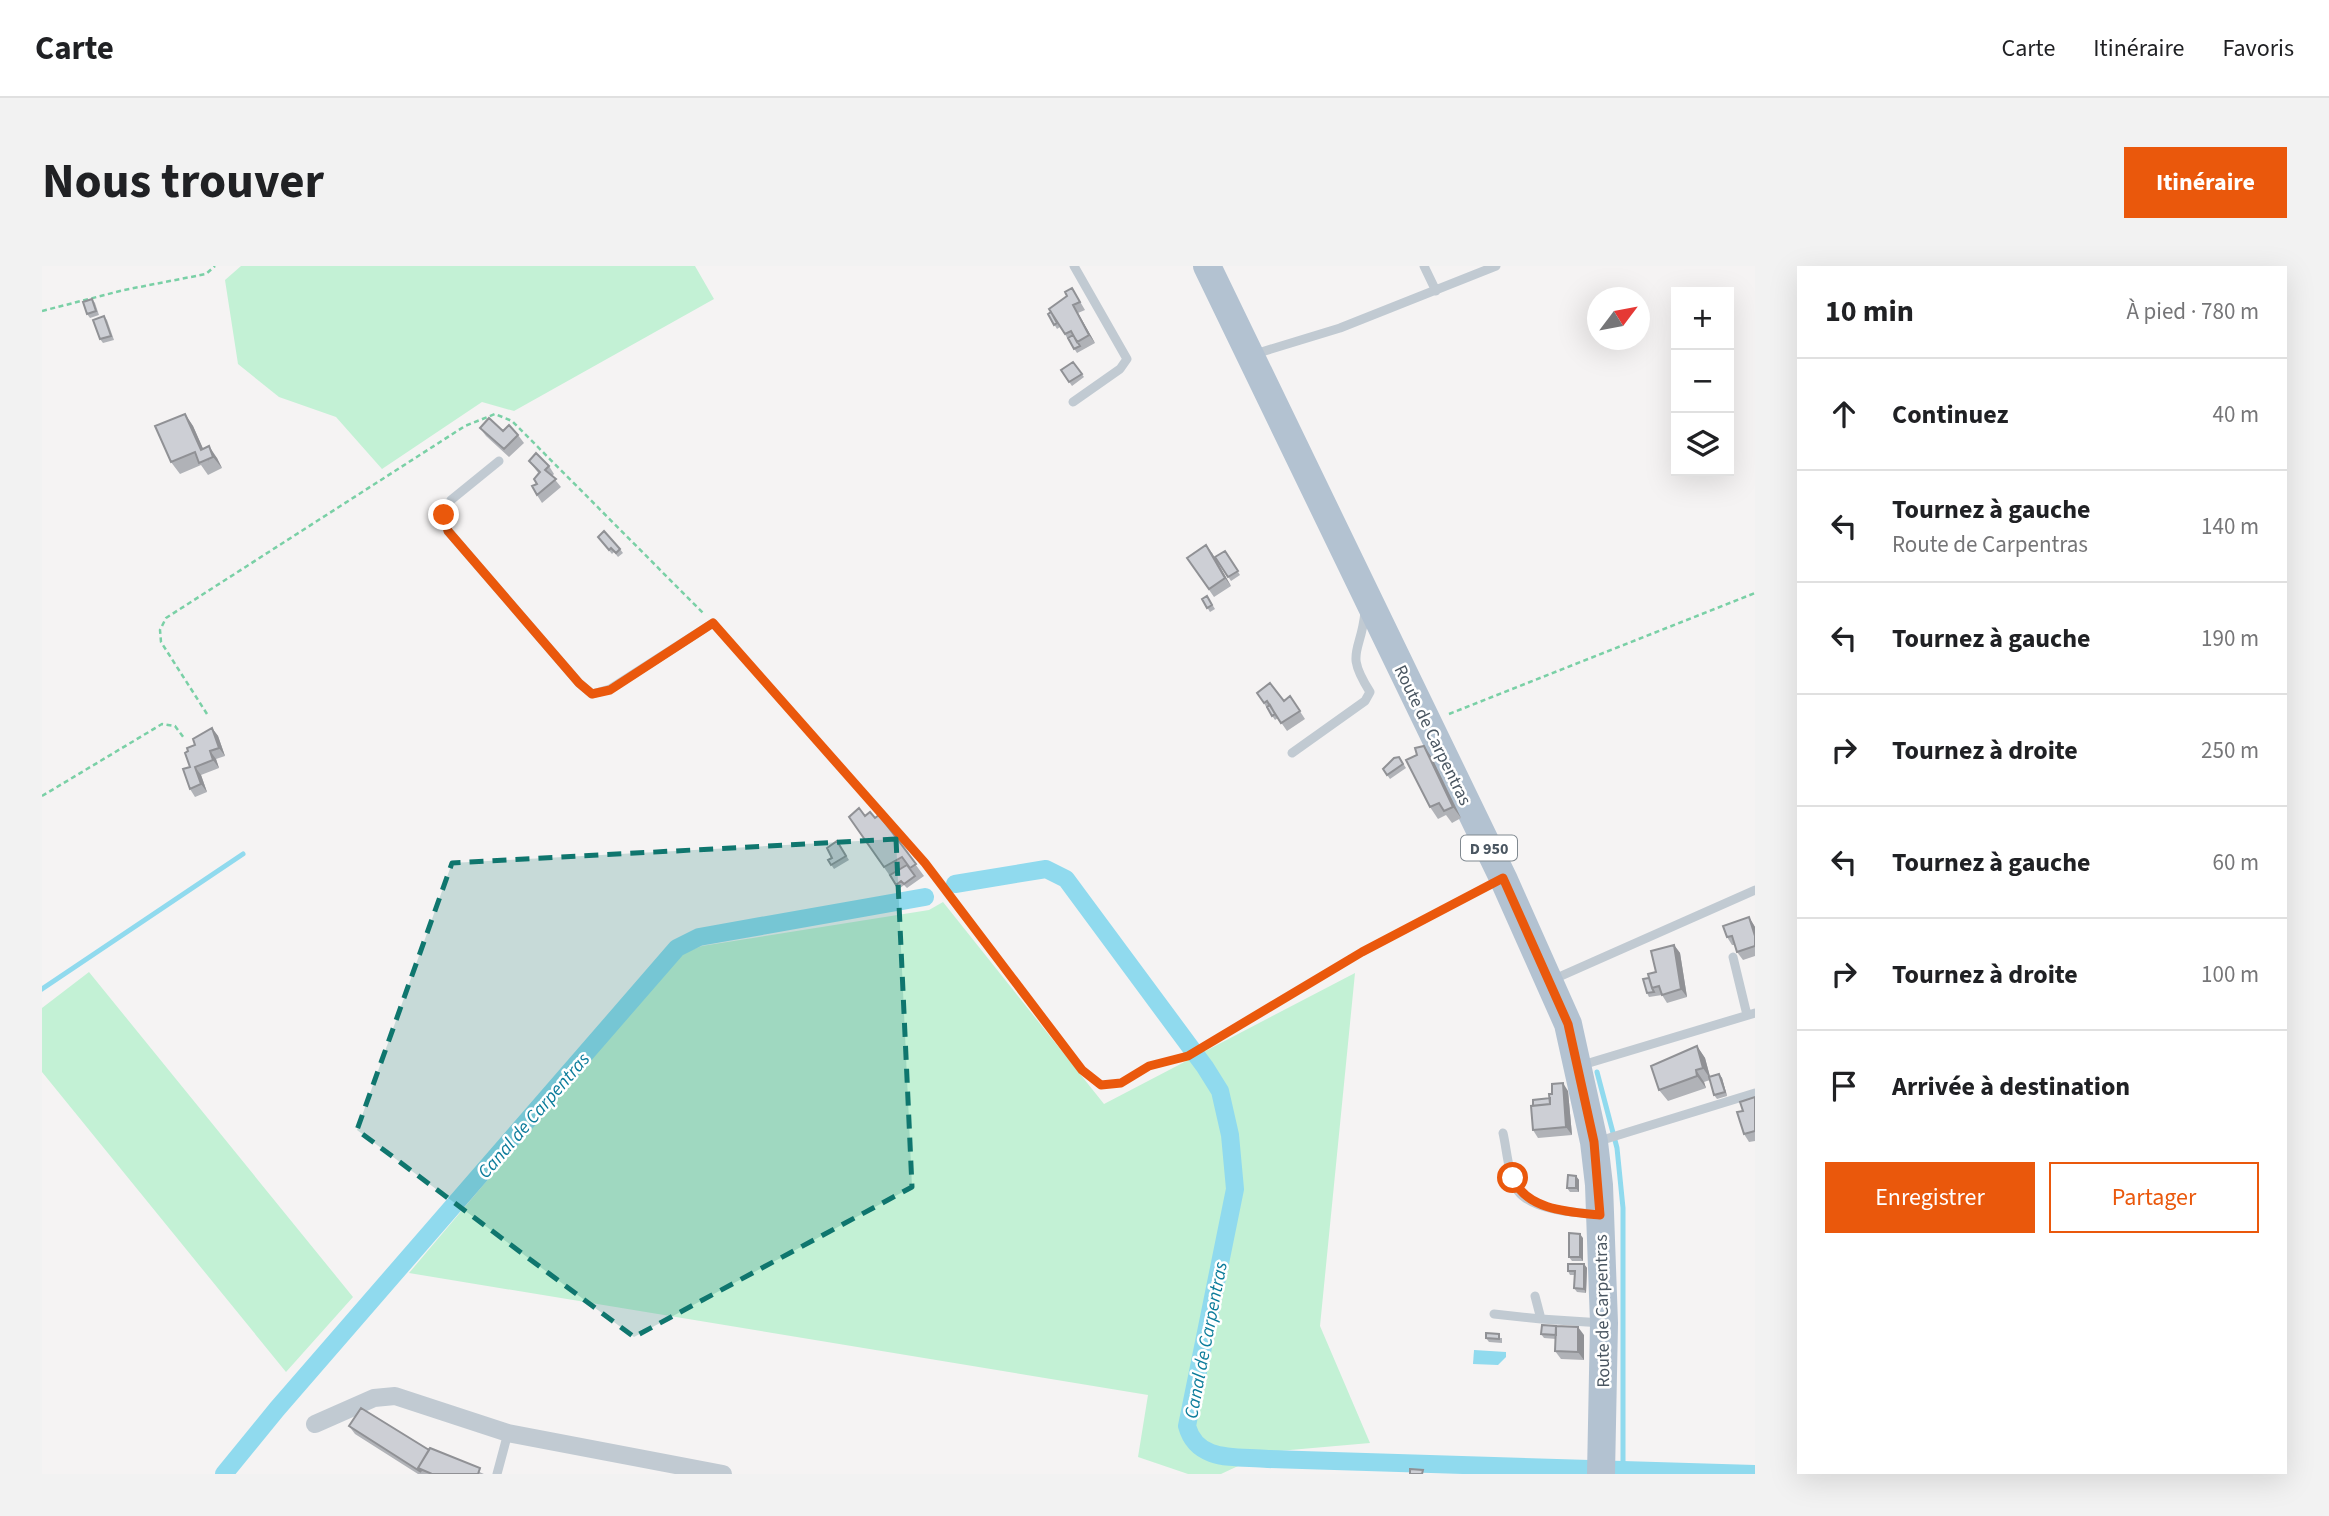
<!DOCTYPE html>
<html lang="fr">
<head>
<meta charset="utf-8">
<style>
	:root { --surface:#fff; --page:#f2f2f2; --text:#202124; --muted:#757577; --line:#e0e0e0; --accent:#ea580c }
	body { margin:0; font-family:"Source Sans 3",sans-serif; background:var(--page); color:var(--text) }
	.controls { position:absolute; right:21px; top:21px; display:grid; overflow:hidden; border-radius:0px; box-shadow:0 7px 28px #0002 }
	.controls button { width:63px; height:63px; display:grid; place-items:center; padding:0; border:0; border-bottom:2px solid var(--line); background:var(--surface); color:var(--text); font:35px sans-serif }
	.compass { position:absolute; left:1545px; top:21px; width:63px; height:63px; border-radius:50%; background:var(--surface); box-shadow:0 7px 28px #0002; rotate:58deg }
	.stop { position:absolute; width:21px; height:21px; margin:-16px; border:5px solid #ea580c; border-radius:50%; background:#fff }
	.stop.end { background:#ea580c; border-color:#fff; box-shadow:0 2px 7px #0008 }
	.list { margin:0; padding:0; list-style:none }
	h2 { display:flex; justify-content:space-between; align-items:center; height:91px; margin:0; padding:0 28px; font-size:30px }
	h2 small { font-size:23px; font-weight:400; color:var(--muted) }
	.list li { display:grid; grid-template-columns:46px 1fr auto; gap:21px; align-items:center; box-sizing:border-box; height:112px; padding:0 28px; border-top:2px solid var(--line) }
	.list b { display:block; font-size:26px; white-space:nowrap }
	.list p { margin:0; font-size:23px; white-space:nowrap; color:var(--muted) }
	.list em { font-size:23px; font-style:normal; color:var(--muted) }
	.actions { display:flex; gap:14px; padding:21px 28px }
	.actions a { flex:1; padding:16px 0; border:2px solid var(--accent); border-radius:0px; text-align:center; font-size:24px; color:var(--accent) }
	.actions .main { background:var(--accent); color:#fff }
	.icon { flex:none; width:38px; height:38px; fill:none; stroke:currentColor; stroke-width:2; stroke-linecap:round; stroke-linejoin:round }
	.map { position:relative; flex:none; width:1713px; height:1208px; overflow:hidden; border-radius:0px }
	header { display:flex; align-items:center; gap:42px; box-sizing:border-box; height:98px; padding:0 35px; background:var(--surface); border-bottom:2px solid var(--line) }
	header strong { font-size:33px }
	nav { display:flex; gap:38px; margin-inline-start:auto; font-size:24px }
	.intro { display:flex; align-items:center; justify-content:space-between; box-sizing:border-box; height:168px; padding:0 42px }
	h1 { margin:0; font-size:49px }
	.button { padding:18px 32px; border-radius:0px; background:var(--accent); color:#fff; font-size:24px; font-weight:700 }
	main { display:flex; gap:42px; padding:0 42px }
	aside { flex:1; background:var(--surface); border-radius:0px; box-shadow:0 7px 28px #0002 }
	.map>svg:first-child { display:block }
</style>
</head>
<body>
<header>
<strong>Carte</strong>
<nav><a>Carte</a><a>Itinéraire</a><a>Favoris</a></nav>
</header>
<div class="intro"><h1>Nous trouver</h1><a class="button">Itinéraire</a></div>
<main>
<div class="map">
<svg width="1713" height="1208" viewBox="0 0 1713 1208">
	<rect width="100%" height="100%" fill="#f5f3f3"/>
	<path fill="#c3f1d5" d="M 199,0 L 653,0 L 672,33 L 472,145 L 440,136 L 340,203 L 294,151 L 237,131 L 196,98 L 183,14 Z
		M 901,636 L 1062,838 L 1313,707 L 1278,1060 L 1328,1177 L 1226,1186 L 1179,1208 L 1146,1208 L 1096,1191 L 1106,1129 L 367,1007 L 636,689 L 660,680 L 887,644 Z
		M 47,706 L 311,1031 L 244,1106 L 0,806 L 0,742 Z"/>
	<path fill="#90daee" d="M 1432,1084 L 1464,1086 L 1464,1091 L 1456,1099 L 1431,1098 Z"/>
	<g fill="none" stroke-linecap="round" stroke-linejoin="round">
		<path stroke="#90daee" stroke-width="5" d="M 0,723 L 201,588
			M 1555,806 L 1575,882 L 1581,942 L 1581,1208"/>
		<path stroke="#90daee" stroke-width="18" d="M 913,618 L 1004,603 L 1024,613 L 1163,801 L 1178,825 L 1188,869 L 1193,923 L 1145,1160 C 1155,1197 1194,1190 1226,1193 L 1713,1208
			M 182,1208 L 235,1143 L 635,682 L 657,671 L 883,631"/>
		<path stroke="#7ad0a6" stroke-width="2.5" stroke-dasharray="5 3.5" stroke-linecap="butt" d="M 0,45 L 82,24 L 164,8 L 173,0
			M 681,367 L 883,597 L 1040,804 L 1059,819 L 1079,817 L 1115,796 L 1146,790 L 1320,686 L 1443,622
			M 165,448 L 119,376 L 118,364 L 124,352 L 423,160 L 453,148 L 470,155 L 661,347
			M 1407,448 L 1713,327
			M 0,530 L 120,458 L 133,460 L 142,472"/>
		<path stroke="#c1cad2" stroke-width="9" d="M 1382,0 L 1394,25
			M 1213,88 L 1298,62 L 1454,0
			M 1031,136 L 1078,103 L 1085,93 L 1032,0
			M 457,195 L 409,234 L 402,249 L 406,265 L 537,417 L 550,428 L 568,423 L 671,357
			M 1250,487 L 1323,435 L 1328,426 C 1302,385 1319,388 1323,346
			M 1691,691 L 1705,749
			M 1510,714 L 1713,624
			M 1537,800 L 1713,747
			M 1461,867 C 1465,884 1466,909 1476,925 C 1490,944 1532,947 1553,948
			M 1554,876 L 1713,827
			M 1493,1030 L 1499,1053 L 1560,1057
			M 1452,1048 L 1499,1053
			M 455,1208 L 466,1167"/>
		<path stroke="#c1cad2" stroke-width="18" d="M 273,1158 L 332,1132 L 353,1130 L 466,1167 L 681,1208"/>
		<path stroke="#b3c2d1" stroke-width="28" d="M 1165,0 L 1461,612 L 1526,758 L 1552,876 L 1557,919 L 1562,1057 L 1559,1208"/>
	</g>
	<path fill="#b0b2b7" d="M 1030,22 L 1043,44 L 1036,47 L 1053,77 L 1035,87 L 1013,53 L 1018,61 L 1015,63 L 1006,48 L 1009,47 L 1007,43 L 1025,30 L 1023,26 Z
		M 50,33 L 53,37 L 57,49 L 48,52 L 45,48 Z
		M 62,50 L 65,54 L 72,74 L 61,77 L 58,73 Z
		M 1031,96 L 1042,111 L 1030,120 L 1019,104 Z
		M 143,148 L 151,160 L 161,183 L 175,192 L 180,202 L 166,209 L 159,199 L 138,208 L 129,196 Z
		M 438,162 L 461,165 L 476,169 L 482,177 L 467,191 L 444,170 Z
		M 487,195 L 507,200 L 512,208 L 510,210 L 519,221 L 500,237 L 495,229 L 495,218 L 497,208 Z
		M 556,271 L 578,283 L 581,287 L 576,291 L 572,286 L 570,288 Z
		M 1183,285 L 1198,309 L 1189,315 L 1173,291 Z
		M 1170,287 L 1189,320 L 1172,331 L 1145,292 Z
		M 1165,330 L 1173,343 L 1168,346 L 1160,333 Z
		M 1215,427 L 1242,435 L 1248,430 L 1263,453 L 1245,465 L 1236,452 L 1233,454 Z
		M 170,462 L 176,470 L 183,490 L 174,493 L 177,502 L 159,509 L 165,526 L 153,531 L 148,523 L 148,501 L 146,485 Z
		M 1382,480 L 1390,492 L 1419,552 L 1410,557 L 1404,549 L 1396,553 L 1388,541 L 1375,489 Z
		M 1357,491 L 1364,502 L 1348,513 L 1341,503 Z
		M 837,549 L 882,610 L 865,622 L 862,619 L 857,623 L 807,551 L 823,550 L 833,552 Z
		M 795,575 L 807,594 L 792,603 L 786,594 L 790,592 Z
		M 1707,651 L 1713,661 L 1713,690 L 1701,694 L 1695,686 L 1693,679 L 1690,679 L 1685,671 Z
		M 1632,679 L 1638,687 L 1645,731 L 1625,737 L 1620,729 L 1607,731 L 1605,727 L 1607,712 L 1614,706 Z
		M 1655,780 L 1663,792 L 1668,811 L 1677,808 L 1680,812 L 1685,830 L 1675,833 L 1672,829 L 1668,814 L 1662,816 L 1664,822 L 1626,835 L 1617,824 Z
		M 1526,825 L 1530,869 L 1496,872 L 1491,864 L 1491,840 L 1508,832 L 1510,828 Z
		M 1713,831 L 1713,875 L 1707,876 L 1702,868 L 1701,845 Z
		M 1534,910 L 1537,914 L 1537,926 L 1528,926 L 1525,922 Z
		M 1541,972 L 1541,995 L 1530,995 L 1527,991 Z
		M 1542,998 L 1545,1002 L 1544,1027 L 1535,1026 L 1532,1022 L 1533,1009 L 1528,1009 L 1526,1005 Z
		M 1499,1068 L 1542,1069 L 1542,1094 L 1519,1093 L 1513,1085 L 1514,1073 L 1502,1072 Z
		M 1444,1072 L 1460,1072 L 1460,1077 L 1447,1076 Z
		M 307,1160 L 387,1184 L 442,1208 L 376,1208 L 313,1168 Z"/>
	<path fill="#909195" d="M 1031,39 L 1036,47 L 1053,77 L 1047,69 Z
		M 143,148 L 151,160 L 167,196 L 159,184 Z
		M 167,180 L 175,192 L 180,202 L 171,191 Z
		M 1164,279 L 1170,287 L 1189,320 L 1183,312 Z
		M 170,462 L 176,470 L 183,490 L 177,482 Z
		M 1382,480 L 1390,492 L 1419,552 L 1411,541 Z
		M 168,485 L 174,493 L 177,502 L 171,494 Z
		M 153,501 L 159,509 L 165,526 L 159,518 Z
		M 1707,651 L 1713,661 L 1713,670 Z
		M 1632,679 L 1638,687 L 1645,731 L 1639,723 Z
		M 1655,780 L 1663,792 L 1669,814 L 1661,802 Z
		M 1654,804 L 1662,816 L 1664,822 L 1655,810 Z
		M 1677,808 L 1680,812 L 1685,830 L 1683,826 Z
		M 1521,817 L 1526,825 L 1530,869 L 1524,861 Z
		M 1534,910 L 1537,914 L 1537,926 L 1534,922 Z
		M 1538,968 L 1541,972 L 1541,995 L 1538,991 Z
		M 1542,998 L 1545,1002 L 1544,1027 L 1542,1023 Z
		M 1536,1061 L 1542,1069 L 1542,1094 L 1536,1086 Z"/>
	<path fill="#cdcfd5" stroke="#909195" stroke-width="2" d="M 1030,22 L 1038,36 L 1031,39 L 1047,69 L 1035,76 L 1029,65 L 1023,68 L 1007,43 L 1025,30 L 1023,26 Z
		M 50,33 L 54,45 L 45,48 L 41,36 Z
		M 1009,46 L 1015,57 L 1012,59 L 1006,48 Z
		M 62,50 L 69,70 L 58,73 L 51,54 Z
		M 1031,69 L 1038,80 L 1032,83 L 1026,72 Z
		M 1031,96 L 1040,108 L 1027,116 L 1019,104 Z
		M 143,148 L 159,184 L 167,180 L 171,191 L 157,197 L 153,186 L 129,196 L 113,160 Z
		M 447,152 L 461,165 L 467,159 L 476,169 L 462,183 L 438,162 Z
		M 494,187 L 507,200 L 503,204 L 514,213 L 495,229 L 490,220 L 495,218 L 492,213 L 498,206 L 487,195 Z
		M 562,265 L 578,283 L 574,287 L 569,282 L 567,284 L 556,271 Z
		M 1164,279 L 1183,312 L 1167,323 L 1145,292 Z
		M 1183,285 L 1196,305 L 1186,311 L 1173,291 Z
		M 1165,330 L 1170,339 L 1165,342 L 1160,333 Z
		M 1228,417 L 1242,435 L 1248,430 L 1258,445 L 1239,457 L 1225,435 L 1222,437 L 1215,427 Z
		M 1228,439 L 1233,448 L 1230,450 L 1225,441 Z
		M 170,462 L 177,482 L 168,485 L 171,494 L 153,501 L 159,518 L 148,523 L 141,503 L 148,501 L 143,487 L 146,485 L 145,482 L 153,479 L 151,473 Z
		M 1382,480 L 1411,541 L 1402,545 L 1397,537 L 1388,541 L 1364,494 L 1375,489 L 1373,482 Z
		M 1357,491 L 1361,498 L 1345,509 L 1341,503 L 1352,492 Z
		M 817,542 L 823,550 L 828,546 L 833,552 L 837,549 L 874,598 L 868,602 L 860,591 L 842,601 L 807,551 Z
		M 795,575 L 804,590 L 789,599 L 786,594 L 790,592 L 785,582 Z
		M 865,599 L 873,610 L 862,618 L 859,615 L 854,619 L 848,609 Z
		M 1707,651 L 1713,670 L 1713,680 L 1695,686 L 1690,670 L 1685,671 L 1681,660 Z
		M 1632,679 L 1639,723 L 1620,729 L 1617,720 L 1610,722 L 1606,708 L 1614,706 L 1609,685 Z
		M 1607,712 L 1610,722 L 1612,726 L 1605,727 L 1601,713 Z
		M 1655,780 L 1661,802 L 1654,804 L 1655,810 L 1617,824 L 1609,800 Z
		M 1677,808 L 1683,826 L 1672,829 L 1667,811 Z
		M 1521,817 L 1524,861 L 1491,864 L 1489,840 L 1508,838 L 1507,828 L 1510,828 L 1510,818 Z
		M 1713,831 L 1713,865 L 1702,868 L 1695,846 L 1701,845 L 1698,836 Z
		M 1508,832 L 1508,838 L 1491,840 L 1491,834 Z
		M 1526,909 L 1534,910 L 1534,922 L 1525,922 Z
		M 1527,967 L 1538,968 L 1538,991 L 1527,991 Z
		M 1526,998 L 1542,998 L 1542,1023 L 1532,1022 L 1533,1005 L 1526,1005 Z
		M 1500,1059 L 1514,1060 L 1514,1069 L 1499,1068 Z
		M 1514,1060 L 1536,1061 L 1536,1086 L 1513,1085 Z
		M 1444,1067 L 1457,1068 L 1457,1073 L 1444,1072 Z
		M 319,1142 L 387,1184 L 376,1202 L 379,1206 L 307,1160 Z
		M 388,1182 L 438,1202 L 436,1208 L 390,1208 L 376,1202 Z
		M 1368,1203 L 1381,1204 L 1380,1208 L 1368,1208 Z"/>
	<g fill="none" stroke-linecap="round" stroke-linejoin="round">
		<path stroke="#ea580c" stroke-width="9" d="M 402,249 L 406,265 L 537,417 L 550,428 L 568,424 L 671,357 L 883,597 L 1040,804 L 1059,819 L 1079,817 L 1107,800 L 1146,790 L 1320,686 L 1461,612 L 1526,758 L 1552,876 L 1558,949 C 1527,946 1484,944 1471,912"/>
	</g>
	<path fill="#0f766e" fill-opacity="0.2" stroke="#0f766e" stroke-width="5" stroke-dasharray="14 9" stroke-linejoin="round" d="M 854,573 L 870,921 L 592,1071 L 315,864 L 410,597 Z"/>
	<g text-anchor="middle" stroke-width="5" stroke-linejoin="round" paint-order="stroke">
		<rect fill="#fff" stroke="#808990" stroke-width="2" x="1419" y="569.5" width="56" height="25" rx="5"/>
		<g font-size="16" font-weight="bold" fill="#4a5661">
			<text x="1447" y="588">D 950</text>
		</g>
		<g font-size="18" fill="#4a5661" stroke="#fff">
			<text transform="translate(1391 469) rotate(64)" y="6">Route de Carpentras</text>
			<text transform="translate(1560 1045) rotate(-91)" y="6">Route de Carpentras</text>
		</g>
		<g font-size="19" font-style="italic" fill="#0c7c9b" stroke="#fff">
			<text transform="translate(491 849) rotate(-49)" y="7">Canal de Carpentras</text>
			<text transform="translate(1163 1074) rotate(-79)" y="7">Canal de Carpentras</text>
		</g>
	</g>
</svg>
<div class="controls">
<button>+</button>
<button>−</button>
<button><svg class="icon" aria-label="layers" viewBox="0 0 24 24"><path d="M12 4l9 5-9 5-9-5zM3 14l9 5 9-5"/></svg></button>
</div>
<svg class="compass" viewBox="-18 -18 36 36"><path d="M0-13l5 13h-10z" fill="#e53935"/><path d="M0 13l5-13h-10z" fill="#757577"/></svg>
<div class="stop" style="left:1471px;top:912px"></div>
<div class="stop end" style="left:402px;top:249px"></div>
</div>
<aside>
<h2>10 min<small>À pied · 780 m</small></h2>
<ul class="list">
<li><svg class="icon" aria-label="ahead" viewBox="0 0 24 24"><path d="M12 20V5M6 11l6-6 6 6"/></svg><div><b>Continuez</b></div><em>40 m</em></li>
<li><svg class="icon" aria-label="left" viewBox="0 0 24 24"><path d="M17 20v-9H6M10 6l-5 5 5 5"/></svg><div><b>Tournez à gauche</b><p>Route de Carpentras</p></div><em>140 m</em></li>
<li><svg class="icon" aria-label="left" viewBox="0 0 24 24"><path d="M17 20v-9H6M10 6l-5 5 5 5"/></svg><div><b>Tournez à gauche</b></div><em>190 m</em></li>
<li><svg class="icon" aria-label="right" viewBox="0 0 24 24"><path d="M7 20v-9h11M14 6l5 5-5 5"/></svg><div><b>Tournez à droite</b></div><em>250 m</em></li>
<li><svg class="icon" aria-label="left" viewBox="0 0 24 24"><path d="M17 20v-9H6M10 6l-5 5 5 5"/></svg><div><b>Tournez à gauche</b></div><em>60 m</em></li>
<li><svg class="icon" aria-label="right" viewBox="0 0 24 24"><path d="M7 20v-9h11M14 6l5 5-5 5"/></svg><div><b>Tournez à droite</b></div><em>100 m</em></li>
<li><svg class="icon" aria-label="arrive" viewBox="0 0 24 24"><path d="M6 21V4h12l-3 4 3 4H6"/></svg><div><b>Arrivée à destination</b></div></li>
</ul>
<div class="actions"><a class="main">Enregistrer</a><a>Partager</a></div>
</aside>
</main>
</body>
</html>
